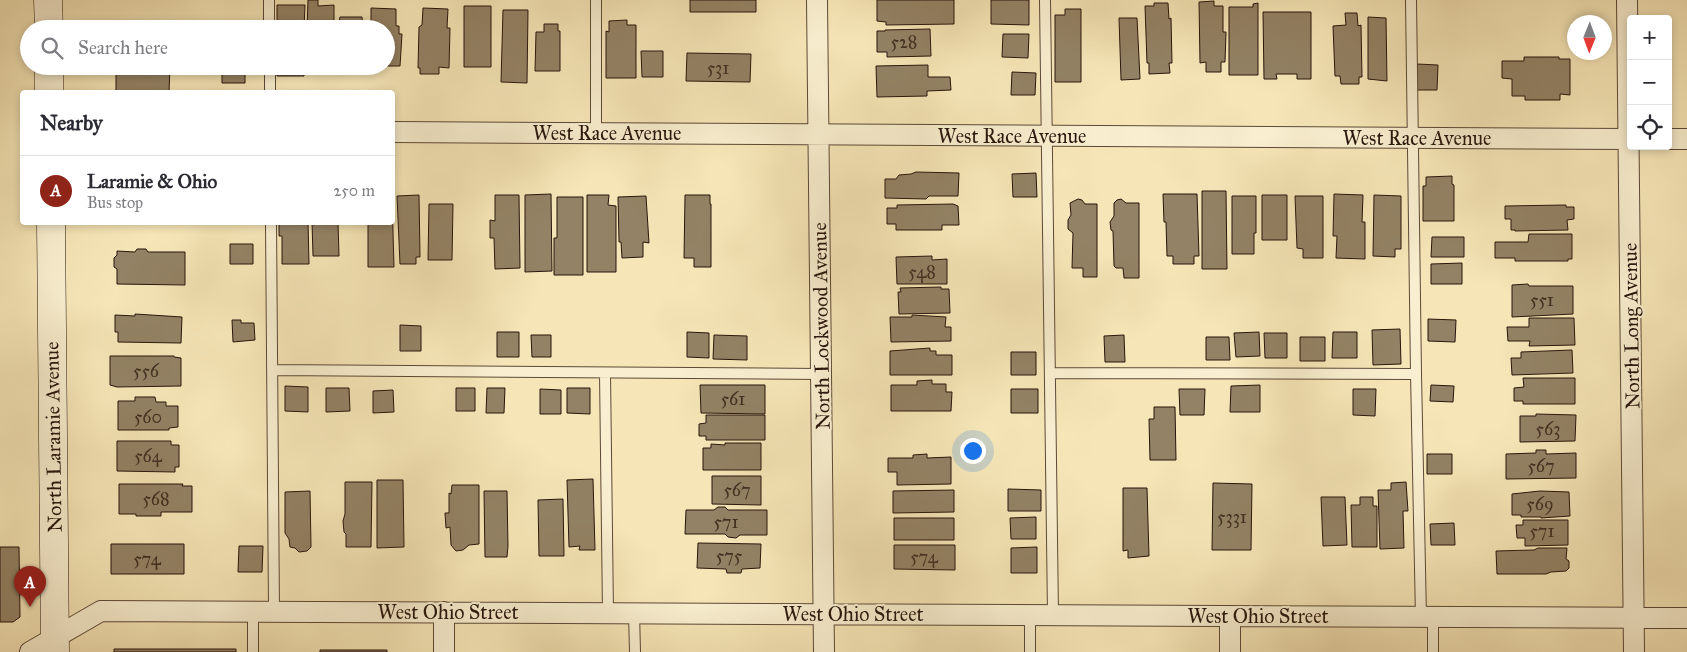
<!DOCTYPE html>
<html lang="en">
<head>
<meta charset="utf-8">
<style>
	:root { --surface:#fff; --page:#f2f2f3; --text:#2b2b33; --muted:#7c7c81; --line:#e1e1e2; --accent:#8f2418 }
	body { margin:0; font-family:"IM FELL Great Primer",serif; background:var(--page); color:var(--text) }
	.controls { position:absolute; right:15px; top:15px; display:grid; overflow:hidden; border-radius:5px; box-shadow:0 2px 8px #0003 }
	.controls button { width:45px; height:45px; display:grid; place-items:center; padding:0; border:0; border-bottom:1px solid var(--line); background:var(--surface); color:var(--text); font:25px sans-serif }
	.compass { position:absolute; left:1567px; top:15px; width:45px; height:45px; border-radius:50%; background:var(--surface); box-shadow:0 2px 8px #0003; rotate:181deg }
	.you { position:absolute; left:972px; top:450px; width:18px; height:18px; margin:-12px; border:4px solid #fff; border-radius:50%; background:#1a73e8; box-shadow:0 0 0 8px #1a73e833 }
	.badge { display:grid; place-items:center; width:32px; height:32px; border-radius:50%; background:var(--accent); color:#fff; font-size:16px; font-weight:700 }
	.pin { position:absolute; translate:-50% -41px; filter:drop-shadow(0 1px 2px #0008) }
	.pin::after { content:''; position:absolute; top:26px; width:18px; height:15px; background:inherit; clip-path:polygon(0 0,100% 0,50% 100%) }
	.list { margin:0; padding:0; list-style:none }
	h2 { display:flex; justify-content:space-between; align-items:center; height:65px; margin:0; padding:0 20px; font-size:21px }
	h2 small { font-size:16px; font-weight:400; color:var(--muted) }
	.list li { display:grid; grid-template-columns:32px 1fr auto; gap:15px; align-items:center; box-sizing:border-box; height:70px; padding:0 20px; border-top:1px solid var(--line) }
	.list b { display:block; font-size:19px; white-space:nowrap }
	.list p { margin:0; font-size:16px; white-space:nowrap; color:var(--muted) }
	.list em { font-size:16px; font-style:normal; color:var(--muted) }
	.icon { flex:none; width:28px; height:28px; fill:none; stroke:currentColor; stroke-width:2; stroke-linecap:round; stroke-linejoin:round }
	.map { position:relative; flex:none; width:1687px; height:652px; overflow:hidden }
	.search { position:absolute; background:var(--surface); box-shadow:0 2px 8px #0003; left:20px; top:20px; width:375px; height:55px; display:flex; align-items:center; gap:12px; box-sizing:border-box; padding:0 18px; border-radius:28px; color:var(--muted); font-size:19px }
	.panel { position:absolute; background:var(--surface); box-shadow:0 2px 8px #0003; left:20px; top:90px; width:375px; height:135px; border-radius:5px }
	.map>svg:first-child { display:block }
</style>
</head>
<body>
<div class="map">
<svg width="1687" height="652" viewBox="0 0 1687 652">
	<rect width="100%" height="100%" fill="#f6e6b7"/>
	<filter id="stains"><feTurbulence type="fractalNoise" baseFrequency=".004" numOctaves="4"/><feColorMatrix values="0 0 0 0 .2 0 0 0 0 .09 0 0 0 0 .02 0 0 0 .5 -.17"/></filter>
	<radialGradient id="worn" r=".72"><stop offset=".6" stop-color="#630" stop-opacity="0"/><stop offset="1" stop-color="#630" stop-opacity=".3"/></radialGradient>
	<path fill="#938265" stroke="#28150c" d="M 308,0 L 318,0 L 318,6 L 334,5 L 334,29 L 307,29 Z
		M 690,0 L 756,0 L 756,12 L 690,12 Z
		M 877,0 L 954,0 L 954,24 L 886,25 L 886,22 L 877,21 Z
		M 991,0 L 1029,0 L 1029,25 L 991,24 Z
		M 1214,1 L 1214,6 L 1223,6 L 1223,32 L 1226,32 L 1225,62 L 1221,62 L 1221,72 L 1206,72 L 1206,62 L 1200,63 L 1199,2 Z
		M 1154,3 L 1168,3 L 1169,19 L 1171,18 L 1172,63 L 1169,63 L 1170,73 L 1149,74 L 1149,63 L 1147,63 L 1145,6 L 1154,6 Z
		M 1258,3 L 1258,75 L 1229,75 L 1229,7 L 1253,7 L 1253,4 Z
		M 277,5 L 305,5 L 304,29 L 277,29 Z
		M 464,6 L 491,6 L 491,67 L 464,67 Z
		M 371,8 L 396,9 L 396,26 L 399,26 L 399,34 L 402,34 L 400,66 L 386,66 L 386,29 L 367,29 L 367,26 L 371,26 Z
		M 423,8 L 448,9 L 447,28 L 450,28 L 449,68 L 439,67 L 439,74 L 420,74 L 420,68 L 418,68 L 419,27 L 422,25 Z
		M 1065,9 L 1081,9 L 1081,82 L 1055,82 L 1055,15 L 1065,15 Z
		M 503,10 L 528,10 L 527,83 L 501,82 Z
		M 1263,12 L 1311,12 L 1311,79 L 1297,79 L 1297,74 L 1276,74 L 1277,79 L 1264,79 Z
		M 1345,13 L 1357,13 L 1358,26 L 1361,25 L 1362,77 L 1359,77 L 1359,84 L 1341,84 L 1340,76 L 1335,76 L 1333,26 L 1346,25 Z
		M 340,17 L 362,17 L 363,29 L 338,29 Z
		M 1368,17 L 1386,18 L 1387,81 L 1368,79 Z
		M 1119,18 L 1137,18 L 1140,79 L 1121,80 Z
		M 627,20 L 627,25 L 636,25 L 636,78 L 606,78 L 606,31 L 609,32 L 609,21 Z
		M 544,24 L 558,24 L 558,31 L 560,31 L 560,71 L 535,71 L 536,32 L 544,32 Z
		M 930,29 L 931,56 L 887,57 L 887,52 L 877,52 L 877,31 L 885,31 L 885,30 Z
		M 1003,34 L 1029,34 L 1028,58 L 1002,57 Z
		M 641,51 L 663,51 L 663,77 L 642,77 Z
		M 687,53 L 751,54 L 750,82 L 686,81 Z
		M 1524,57 L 1559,57 L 1559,59 L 1570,59 L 1570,95 L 1560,94 L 1560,100 L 1525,100 L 1525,96 L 1512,96 L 1512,79 L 1502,78 L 1502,61 L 1524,61 Z
		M 1417,64 L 1438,65 L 1437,90 L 1417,90 Z
		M 928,65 L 928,77 L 950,77 L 951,90 L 927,91 L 927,96 L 877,97 L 876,66 Z
		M 116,66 L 170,66 L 169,92 L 116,92 Z
		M 222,66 L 245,66 L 245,83 L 222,83 Z
		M 277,66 L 304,66 L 304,76 L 277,76 Z
		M 307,66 L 334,66 L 334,69 L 307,69 Z
		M 1012,72 L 1036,73 L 1035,95 L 1011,95 Z
		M 916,172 L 959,173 L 958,196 L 929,196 L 926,199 L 885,198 L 885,179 L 896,179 L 899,175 L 911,174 Z
		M 1036,173 L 1037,197 L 1013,197 L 1012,174 Z
		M 1452,176 L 1452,184 L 1454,185 L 1454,221 L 1423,221 L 1423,186 L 1426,186 L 1426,177 Z
		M 1202,191 L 1226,191 L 1227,269 L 1202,269 Z
		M 551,194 L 552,271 L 525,272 L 525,195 Z
		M 1163,194 L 1197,194 L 1199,256 L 1194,256 L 1194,264 L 1173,264 L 1173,256 L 1167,256 L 1166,222 L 1164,222 Z
		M 1334,194 L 1363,195 L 1362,222 L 1365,222 L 1365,259 L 1336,258 L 1337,236 L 1333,236 Z
		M 419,195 L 420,257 L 416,257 L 416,264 L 400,264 L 397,196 Z
		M 495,195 L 519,195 L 520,268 L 495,269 L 494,238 L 490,238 L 490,220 L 495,221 Z
		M 587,195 L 609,195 L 608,205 L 616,206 L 616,272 L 587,272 Z
		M 685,195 L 710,195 L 710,204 L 711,204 L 711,267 L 694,267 L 694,258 L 684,258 Z
		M 1262,195 L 1287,195 L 1287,240 L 1262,240 Z
		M 1374,195 L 1401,196 L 1401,249 L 1395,249 L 1395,257 L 1373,256 Z
		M 392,196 L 394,267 L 368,267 L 368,222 L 392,222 Z
		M 646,196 L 649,243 L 643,242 L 643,257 L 622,258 L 621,242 L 619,242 L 618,197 Z
		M 1232,196 L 1256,196 L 1256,233 L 1254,233 L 1254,254 L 1232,254 Z
		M 1295,196 L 1323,196 L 1323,258 L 1303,258 L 1303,249 L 1297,248 Z
		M 557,197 L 583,197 L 583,275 L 554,275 L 554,238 L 557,238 Z
		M 1078,199 L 1082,200 L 1085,204 L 1097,204 L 1097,277 L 1083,277 L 1083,268 L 1072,268 L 1073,233 L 1068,229 L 1068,220 L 1071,215 L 1070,203 Z
		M 1121,199 L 1126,203 L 1139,203 L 1139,278 L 1124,278 L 1123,268 L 1116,268 L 1114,266 L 1113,231 L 1111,230 L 1110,222 L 1114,216 L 1114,203 L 1117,200 Z
		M 429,204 L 453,204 L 452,260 L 428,260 Z
		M 953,204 L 958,206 L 959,225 L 942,225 L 942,230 L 896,230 L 896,224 L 887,224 L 887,208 L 897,208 L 897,205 Z
		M 1566,205 L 1566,207 L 1574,207 L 1574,219 L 1567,220 L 1568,230 L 1515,231 L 1515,230 L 1511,230 L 1511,219 L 1505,219 L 1505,206 Z
		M 279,222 L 308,222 L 309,264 L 282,264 L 282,236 L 279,236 Z
		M 312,222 L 338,222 L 339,256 L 313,256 Z
		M 1529,234 L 1572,234 L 1572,259 L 1568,259 L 1568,261 L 1515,261 L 1515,258 L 1495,258 L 1495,242 L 1528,242 Z
		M 1432,237 L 1464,237 L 1464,257 L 1431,257 Z
		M 230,244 L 253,244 L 253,264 L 230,264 Z
		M 137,249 L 146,249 L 148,252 L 185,252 L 185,285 L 117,284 L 117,269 L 114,267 L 114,258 L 117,255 L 117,251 L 135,252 Z
		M 932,256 L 932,260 L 947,259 L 947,284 L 897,284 L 896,257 Z
		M 1462,263 L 1462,284 L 1431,284 L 1431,264 Z
		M 1528,284 L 1529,286 L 1573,286 L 1573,314 L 1512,317 L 1512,285 Z
		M 941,287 L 941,289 L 949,289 L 950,313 L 899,314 L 898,292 L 901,292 L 900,288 Z
		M 135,314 L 182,317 L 181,343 L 118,342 L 118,332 L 115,332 L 115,315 L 135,316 Z
		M 912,315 L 946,317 L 945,327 L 951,327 L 951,341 L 891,342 L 890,317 L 912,317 Z
		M 1529,318 L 1574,318 L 1575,345 L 1529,346 L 1530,341 L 1508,341 L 1507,327 L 1529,327 Z
		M 1428,319 L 1456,320 L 1455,342 L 1428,341 Z
		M 232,320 L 241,320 L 241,323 L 254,323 L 255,340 L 233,342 Z
		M 400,325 L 421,326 L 421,351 L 400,351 Z
		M 1400,329 L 1401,364 L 1373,365 L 1372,330 Z
		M 497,332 L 519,332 L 519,357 L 497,357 Z
		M 687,332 L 709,333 L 709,358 L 687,357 Z
		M 1259,332 L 1260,356 L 1236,357 L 1234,333 Z
		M 1333,332 L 1357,332 L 1357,358 L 1332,358 Z
		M 1264,333 L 1287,333 L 1287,358 L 1265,358 Z
		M 531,335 L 551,335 L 551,357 L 532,357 Z
		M 714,335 L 747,336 L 747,360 L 713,359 Z
		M 1124,335 L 1125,362 L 1105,362 L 1104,336 Z
		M 1206,337 L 1229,337 L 1230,360 L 1206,360 Z
		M 1300,337 L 1325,337 L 1325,361 L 1300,361 Z
		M 930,348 L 930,351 L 936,351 L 936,355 L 952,355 L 952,375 L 890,375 L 890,351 Z
		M 1572,350 L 1573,373 L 1512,375 L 1511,358 L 1521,358 L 1521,352 Z
		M 1011,352 L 1036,352 L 1036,375 L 1011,375 Z
		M 110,356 L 174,356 L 174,357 L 181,358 L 181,386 L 117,387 L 110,385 Z
		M 1523,378 L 1575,378 L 1575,404 L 1523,404 L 1523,401 L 1514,401 L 1514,388 L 1524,387 Z
		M 932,380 L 932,384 L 946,384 L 946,392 L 952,392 L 951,411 L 891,411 L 891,385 L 917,385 L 917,381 Z
		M 700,385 L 765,385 L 765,414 L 701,413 Z
		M 1260,385 L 1260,412 L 1230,412 L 1231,386 Z
		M 1431,385 L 1454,386 L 1453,402 L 1430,401 Z
		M 285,386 L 308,387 L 308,412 L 285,411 Z
		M 326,388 L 349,388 L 350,411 L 326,412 Z
		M 456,388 L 475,388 L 475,411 L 456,411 Z
		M 487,388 L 505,388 L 504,413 L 486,413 Z
		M 567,388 L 590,388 L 590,414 L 567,413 Z
		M 540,389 L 561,390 L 561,414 L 540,414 Z
		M 1011,389 L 1038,389 L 1038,413 L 1011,413 Z
		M 1179,389 L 1205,389 L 1204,415 L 1180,415 Z
		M 1353,389 L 1376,389 L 1375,416 L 1353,415 Z
		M 393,390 L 394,412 L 373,413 L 373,391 Z
		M 135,397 L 155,397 L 156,402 L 166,402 L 166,406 L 178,406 L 178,427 L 169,428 L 169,430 L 118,430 L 118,401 L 135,401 Z
		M 1154,407 L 1175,407 L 1176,460 L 1150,460 L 1149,419 L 1154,419 Z
		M 1536,414 L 1576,415 L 1575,441 L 1520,442 L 1520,416 L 1536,416 Z
		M 706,415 L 765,415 L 765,440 L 706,440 L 706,436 L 699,436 L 699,424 L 706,423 Z
		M 117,441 L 171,441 L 171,445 L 179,445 L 179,467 L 175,467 L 175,472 L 117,471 Z
		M 725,443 L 761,443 L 761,470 L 703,470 L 703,448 L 711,448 L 711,444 L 725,445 Z
		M 1536,450 L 1546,450 L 1546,454 L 1576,453 L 1576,478 L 1506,479 L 1506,454 L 1536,453 Z
		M 927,454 L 927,458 L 951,457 L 951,484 L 897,485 L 897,472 L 888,472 L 888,458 L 913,458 L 913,455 Z
		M 1427,454 L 1452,454 L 1452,474 L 1427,474 Z
		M 712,476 L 761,476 L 761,505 L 712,504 Z
		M 593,479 L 595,550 L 579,550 L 580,546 L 569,547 L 567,480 Z
		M 377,480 L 403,480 L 404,547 L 377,548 Z
		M 345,482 L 372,482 L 371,547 L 346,547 L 346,534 L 344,532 L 343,521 L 345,514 Z
		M 1406,482 L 1408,511 L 1403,511 L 1404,548 L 1380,549 L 1378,490 L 1391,490 L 1391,483 Z
		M 1213,483 L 1252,484 L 1251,550 L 1212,550 Z
		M 119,484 L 183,484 L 182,486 L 192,486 L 192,512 L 161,512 L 161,516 L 136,516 L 136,514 L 119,514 Z
		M 452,485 L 479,485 L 479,544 L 469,545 L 463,550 L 456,551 L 451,545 L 450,527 L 446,528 L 445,513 L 449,513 L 449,493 L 451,494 Z
		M 1123,488 L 1147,488 L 1149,556 L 1128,558 L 1128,550 L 1123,551 Z
		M 1008,489 L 1041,490 L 1041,511 L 1008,511 Z
		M 954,490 L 954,512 L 893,513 L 893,491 Z
		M 310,491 L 311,547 L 307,551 L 299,552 L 295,548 L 290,547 L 289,539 L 285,533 L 285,492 Z
		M 484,491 L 507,491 L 508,546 L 507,557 L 485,557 Z
		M 1540,491 L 1569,492 L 1570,516 L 1541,518 L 1541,517 L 1521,517 L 1521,515 L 1512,515 L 1512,494 Z
		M 1321,497 L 1345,497 L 1347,545 L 1323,546 Z
		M 1360,497 L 1373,497 L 1373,506 L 1377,506 L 1377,547 L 1352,547 L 1351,505 L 1360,505 Z
		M 563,499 L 564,556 L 539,556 L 538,500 Z
		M 718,507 L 725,507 L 728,510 L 767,510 L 767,535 L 740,535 L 736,538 L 728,537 L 725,534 L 685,534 L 686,510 L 714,510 Z
		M 1036,517 L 1036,539 L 1011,539 L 1010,518 Z
		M 894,518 L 954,518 L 954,540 L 894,540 Z
		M 1523,520 L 1568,520 L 1568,545 L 1525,546 L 1525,538 L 1517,538 L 1516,525 L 1523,525 Z
		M 1454,523 L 1455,545 L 1431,545 L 1430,524 Z
		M 698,543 L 761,544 L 760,568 L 742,569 L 741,573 L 727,573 L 726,569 L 697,568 Z
		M 111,544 L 184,544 L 184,574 L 111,574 Z
		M 894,545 L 955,545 L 955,570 L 894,569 Z
		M 239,546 L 263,546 L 262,572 L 238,572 Z
		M 0,547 L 19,547 L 20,617 L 13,622 L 0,622 Z
		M 1037,547 L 1037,573 L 1011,573 L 1011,548 Z
		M 1538,548 L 1567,548 L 1566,559 L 1569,561 L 1569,568 L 1566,571 L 1551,572 L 1546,574 L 1497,574 L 1496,551 L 1534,550 Z
		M 114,649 L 236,649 L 236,652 L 114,652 Z
		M 320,650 L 387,650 L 387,652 L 320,652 Z"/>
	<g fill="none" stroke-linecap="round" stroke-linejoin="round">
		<g stroke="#5c4937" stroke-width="12">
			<path id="lane" d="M 269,0 L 269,29
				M 596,0 L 596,134
				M 1045,0 L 1053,615
				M 1411,0 L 1416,374 L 1421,617
				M 270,66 L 270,92
				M 271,222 L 274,611
				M 273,370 L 821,374
				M 605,373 L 608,613
				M 1050,373 L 1416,374
				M 253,611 L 253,652
				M 634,613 L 635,652
				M 1030,615 L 1030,652
				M 1433,617 L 1433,652"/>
		</g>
		<g stroke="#5c4937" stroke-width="22">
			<path id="street" d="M 817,0 L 824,652
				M 1627,0 L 1634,652
				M 392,132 L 1631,139
				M 1668,139 L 1687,139
				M 444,612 L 444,652
				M 1230,616 L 1230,652
				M 30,652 L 101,611 L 1687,618"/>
		</g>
		<g stroke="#28150c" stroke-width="29">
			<path id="secondary" d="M 48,0 L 49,29
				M 49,66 L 49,92
				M 51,222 L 55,652"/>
		</g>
		<use href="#lane" stroke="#f9efd0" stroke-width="10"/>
		<use href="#street" stroke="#f9efd0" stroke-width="20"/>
		<use href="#secondary" stroke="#f9efd0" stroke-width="28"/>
	</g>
	<g text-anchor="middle" stroke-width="4" stroke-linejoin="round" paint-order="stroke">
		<g font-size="18" fill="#433022">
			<text x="904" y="48">528</text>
			<text x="718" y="74">531</text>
			<text x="922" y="278">548</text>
			<text x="1542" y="306">551</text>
			<text x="146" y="377">556</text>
			<text x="733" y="405">561</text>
			<text x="148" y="423">560</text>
			<text x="1548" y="435">563</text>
			<text x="148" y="462">564</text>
			<text x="1541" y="472">567</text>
			<text x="737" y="496">567</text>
			<text x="156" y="505">568</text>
			<text x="1540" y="510">569</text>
			<text x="1232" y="523">5331</text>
			<text x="726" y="528">571</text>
			<text x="1542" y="537">571</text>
			<text x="729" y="562">575</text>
			<text x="924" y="563">574</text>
			<text x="147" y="565">574</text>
		</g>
		<g font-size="20" fill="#28150c" stroke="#f9efd0">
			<text x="607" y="140">West Race Avenue</text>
			<text x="1012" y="143">West Race Avenue</text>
			<text x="1417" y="145">West Race Avenue</text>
			<text transform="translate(821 326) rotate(-91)" y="7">North Lockwood Avenue</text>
			<text transform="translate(1631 326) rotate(-91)" y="7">North Long Avenue</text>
			<text transform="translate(53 437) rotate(-91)" y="7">North Laramie Avenue</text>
			<text x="448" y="619">West Ohio Street</text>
			<text x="853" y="621">West Ohio Street</text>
			<text x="1258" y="623">West Ohio Street</text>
		</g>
	</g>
	<rect width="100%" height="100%" filter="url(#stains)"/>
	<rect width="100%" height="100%" fill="url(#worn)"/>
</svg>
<div class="controls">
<button>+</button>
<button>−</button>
<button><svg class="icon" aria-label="locate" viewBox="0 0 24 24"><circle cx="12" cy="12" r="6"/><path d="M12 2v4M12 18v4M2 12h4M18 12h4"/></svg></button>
</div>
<svg class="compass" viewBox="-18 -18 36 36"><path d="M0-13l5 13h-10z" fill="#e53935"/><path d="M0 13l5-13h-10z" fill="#7c7c81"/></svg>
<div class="you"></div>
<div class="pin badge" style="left:30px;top:607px">A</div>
<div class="search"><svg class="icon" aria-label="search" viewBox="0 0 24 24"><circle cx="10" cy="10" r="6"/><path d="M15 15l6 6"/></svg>Search here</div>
<section class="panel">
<h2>Nearby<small></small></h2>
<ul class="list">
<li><span class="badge">A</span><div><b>Laramie &amp; Ohio</b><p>Bus stop</p></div><em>250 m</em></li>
</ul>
</section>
</div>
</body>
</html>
